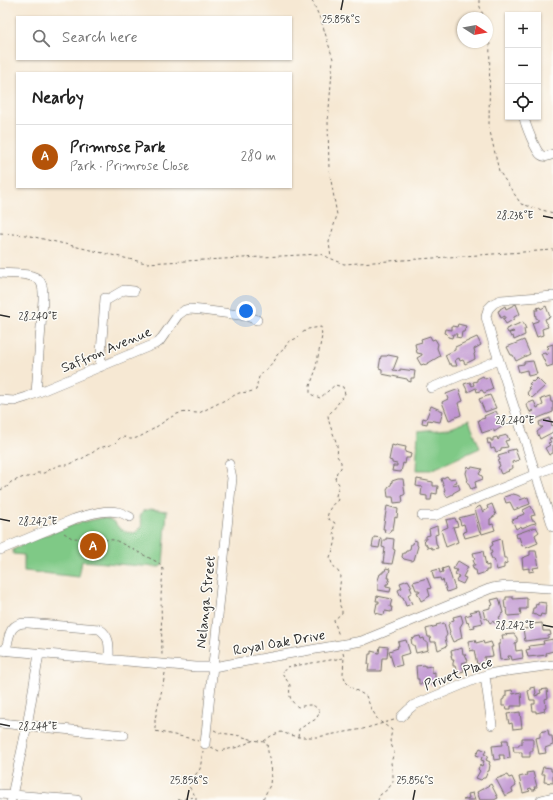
<!DOCTYPE html>
<html lang="en">
<head>
<meta charset="utf-8">
<style>
	:root { --surface:#fff; --page:#f6f6f6; --text:#222; --muted:#767676; --line:#e0e0e0; --accent:#b45309 }
	body { margin:0; font-family:Mynerve,sans-serif; background:var(--page); color:var(--text) }
	.controls { position:absolute; right:12px; top:12px; display:grid; overflow:hidden; border-radius:0px; box-shadow:0 1px 3px #0004 }
	.controls button { width:36px; height:36px; display:grid; place-items:center; padding:0; border:0; border-bottom:1px solid var(--line); background:var(--surface); color:var(--text); font:20px sans-serif }
	.compass { position:absolute; left:457px; top:12px; width:36px; height:36px; border-radius:50%; background:var(--surface); box-shadow:0 1px 3px #0004; rotate:101deg }
	.you { position:absolute; left:246px; top:311px; width:14px; height:14px; margin:-10px; border:3px solid #fff; border-radius:50%; background:#1a73e8; box-shadow:0 0 0 6px #1a73e833 }
	.badge { display:grid; place-items:center; width:26px; height:26px; border-radius:50%; background:var(--accent); color:#fff; font-size:13px; font-weight:700 }
	.pin { position:absolute; translate:-50% -50%; border:2px solid #fff; box-shadow:0 1px 4px #0006 }
	.list { margin:0; padding:0; list-style:none }
	h2 { display:flex; justify-content:space-between; align-items:center; height:52px; margin:0; padding:0 16px; font-size:17px }
	h2 small { font-size:13px; font-weight:400; color:var(--muted) }
	.list li { display:grid; grid-template-columns:26px 1fr auto; gap:12px; align-items:center; box-sizing:border-box; height:64px; padding:0 16px; border-top:1px solid var(--line) }
	.list b { display:block; font-size:15px; white-space:nowrap }
	.list p { margin:0; font-size:13px; white-space:nowrap; color:var(--muted) }
	.list em { font-size:13px; font-style:normal; color:var(--muted) }
	.icon { flex:none; width:22px; height:22px; fill:none; stroke:currentColor; stroke-width:2; stroke-linecap:round; stroke-linejoin:round }
	.map { position:relative; flex:none; width:553px; height:800px; overflow:hidden }
	.search { position:absolute; background:var(--surface); box-shadow:0 1px 3px #0004; left:16px; top:16px; width:276px; height:44px; display:flex; align-items:center; gap:10px; box-sizing:border-box; padding:0 14px; border-radius:0px; color:var(--muted); font-size:15px }
	.panel { position:absolute; background:var(--surface); box-shadow:0 1px 3px #0004; left:16px; top:72px; width:276px; height:116px; border-radius:0px }
	.map>svg:first-child { display:block }
</style>
</head>
<body>
<div class="map">
<svg width="553" height="800" viewBox="0 0 553 800">
	<rect width="100%" height="100%" fill="#fdfcf7"/>
	<filter id="ink" filterUnits="userSpaceOnUse"><feTurbulence type="fractalNoise" baseFrequency=".025" numOctaves="2"/><feDisplacementMap in="SourceGraphic" scale="8" xChannelSelector="R" yChannelSelector="G"/><feConvolveMatrix kernelMatrix="1 2 1 2 8 2 1 2 1" color-interpolation-filters="sRGB"/></filter>
	<filter id="wash" filterUnits="userSpaceOnUse"><feTurbulence type="fractalNoise" baseFrequency=".012" numOctaves="4" result="noise"/><feDisplacementMap in="SourceGraphic" scale="16" xChannelSelector="R" yChannelSelector="G"/><feGaussianBlur stdDeviation="0.9" result="paint"/><feColorMatrix in="noise" values="0 0 0 0 0 0 0 0 0 0 0 0 0 0 0 0 0 1.4 0 .05"/><feComposite in="paint" operator="in"/></filter>
	<g filter="url(#wash)">
		<rect width="100%" height="100%" fill="#f6e8d3"/>
		<path fill="#7fc986" stroke="#557a58" d="M 469,420 L 480,448 L 431,470 L 416,470 L 418,431 L 448,428 Z
			M 150,509 L 167,511 L 163,564 L 160,567 C 134,566 108,563 82,561 L 79,577 L 24,571 L 24,555 L 13,554 L 13,550 L 29,541 L 79,523 L 101,518 L 109,519 L 114,522 L 119,528 L 125,531 L 133,533 L 138,531 L 142,525 L 140,517 L 143,511 Z"/>
		<g id="blocks">
			<path fill="#c094d1" d="M 516,304 L 520,314 L 514,317 L 514,319 L 506,324 L 503,319 L 505,318 L 505,316 L 501,318 L 498,311 L 500,310 L 500,309 L 505,306 L 506,309 Z
				M 546,306 L 550,317 L 545,319 L 548,327 L 542,329 L 543,335 L 537,337 L 532,323 L 538,321 L 538,319 L 536,318 L 535,310 L 538,310 L 537,308 L 540,307 L 541,309 Z
				M 523,322 L 526,329 L 524,329 L 525,335 L 514,340 L 513,336 L 511,337 L 509,333 L 514,332 L 513,331 L 508,333 L 506,329 Z
				M 458,324 L 466,326 L 464,332 L 462,332 L 461,338 L 456,337 L 457,334 L 453,334 L 452,338 L 448,337 L 447,334 L 444,333 L 445,329 L 452,330 L 452,326 L 457,327 Z
				M 430,336 L 432,340 L 435,339 L 438,344 L 437,348 L 440,356 L 425,365 L 424,364 L 421,365 L 417,358 L 422,355 L 422,354 L 417,353 L 415,344 L 422,342 L 421,339 Z
				M 477,337 L 481,345 L 474,349 L 475,353 L 474,354 L 475,359 L 465,364 L 463,360 L 460,361 L 459,358 L 455,360 L 457,366 L 452,366 L 451,364 L 449,364 L 445,355 L 455,350 L 455,347 Z
				M 524,340 L 530,354 L 516,361 L 513,355 L 511,355 L 507,347 Z
				M 553,344 L 553,365 L 547,367 L 541,354 L 545,353 L 546,355 L 548,354 L 547,349 L 549,348 L 547,346 Z
				M 388,355 L 398,357 L 393,370 L 400,371 L 400,369 L 415,371 L 414,378 L 411,378 L 411,382 L 408,381 L 407,379 L 382,374 L 382,369 L 379,368 L 381,356 L 387,356 Z
				M 533,361 L 537,374 L 528,376 L 527,370 L 519,372 L 517,365 L 524,364 L 524,362 Z
				M 483,376 L 485,379 L 489,377 L 493,389 L 484,393 L 482,390 L 477,392 L 476,388 L 468,392 L 464,384 L 470,382 L 472,386 L 474,385 L 473,382 L 477,381 L 477,379 Z
				M 537,378 L 545,386 L 532,398 L 527,393 L 530,389 L 528,388 L 531,385 L 529,384 L 532,381 L 533,382 Z
				M 459,389 L 463,401 L 458,403 L 461,415 L 449,420 L 442,402 L 448,399 L 446,394 Z
				M 490,395 L 496,408 L 485,412 L 479,399 Z
				M 550,396 L 551,402 L 553,402 L 553,412 L 533,420 L 530,413 L 534,411 L 533,410 L 530,412 L 526,404 L 534,401 L 537,408 L 543,405 L 541,399 Z
				M 431,406 L 443,411 L 440,422 L 428,420 L 427,424 L 422,423 L 423,418 L 426,419 Z
				M 496,411 L 503,426 L 494,432 L 494,429 L 482,433 L 478,420 L 485,418 L 484,416 Z
				M 550,418 L 552,426 L 553,425 L 553,432 L 540,439 L 537,432 L 543,427 L 540,427 L 539,422 Z
				M 507,435 L 509,440 L 505,441 L 508,447 L 501,448 L 501,450 L 496,452 L 494,448 L 491,449 L 490,443 L 488,444 L 487,439 L 491,439 L 491,441 L 493,441 L 493,438 L 497,437 L 498,440 L 499,439 L 499,437 Z
				M 552,438 L 553,438 L 553,453 L 549,455 L 545,448 L 550,445 L 548,443 L 551,442 L 549,439 Z
				M 392,445 L 395,446 L 396,445 L 406,447 L 405,452 L 411,454 L 410,458 L 406,458 L 405,464 L 403,463 L 401,472 L 392,471 L 393,466 L 397,466 L 397,464 L 392,463 L 392,461 L 389,460 Z
				M 515,449 L 519,460 L 512,462 L 513,468 L 508,470 L 509,471 L 501,474 L 498,467 L 500,466 L 498,461 L 500,460 L 498,456 L 508,453 L 507,451 Z
				M 468,466 L 470,468 L 472,467 L 482,469 L 479,474 L 482,476 L 483,479 L 475,482 L 476,487 L 471,489 L 467,481 L 468,480 L 466,473 Z
				M 447,476 L 449,479 L 455,478 L 457,482 L 453,483 L 454,485 L 458,484 L 460,489 L 453,493 L 453,494 L 447,497 L 444,491 L 445,490 L 441,479 Z
				M 398,479 L 403,479 L 405,494 L 402,496 L 403,502 L 394,503 L 393,497 L 388,497 L 387,489 L 389,486 L 391,485 L 392,481 Z
				M 417,479 L 433,482 L 433,486 L 438,486 L 437,494 L 432,493 L 431,500 L 427,500 L 427,496 L 421,495 L 422,487 L 416,486 Z
				M 513,494 L 517,495 L 521,497 L 520,500 L 528,497 L 530,504 L 514,510 L 510,502 L 506,503 L 504,497 Z
				M 492,504 L 496,515 L 490,519 L 490,525 L 493,524 L 495,530 L 482,534 L 475,509 L 480,506 L 483,512 L 488,509 L 487,506 Z
				M 387,506 L 398,509 L 397,518 L 395,517 L 393,529 L 391,529 L 390,533 L 384,532 L 385,529 L 383,529 Z
				M 531,506 L 535,515 L 531,516 L 532,520 L 534,520 L 536,523 L 531,524 L 522,528 L 521,526 L 516,529 L 512,520 L 518,518 L 517,517 L 524,514 L 523,510 Z
				M 474,514 L 480,534 L 465,538 L 463,532 L 466,531 L 464,524 L 461,525 L 459,518 Z
				M 455,518 L 458,526 L 453,527 L 458,542 L 446,547 L 441,530 L 448,527 L 446,520 Z
				M 437,526 L 438,534 L 435,535 L 436,543 L 438,548 L 432,549 L 431,547 L 428,548 L 426,544 L 425,544 L 424,539 L 426,539 L 426,536 L 430,535 L 429,529 Z
				M 536,527 L 539,532 L 535,535 L 538,543 L 526,548 L 525,545 L 522,546 L 519,537 L 517,538 L 516,534 Z
				M 374,537 L 381,538 L 379,548 L 372,547 Z
				M 386,538 L 394,539 L 393,549 L 395,550 L 392,564 L 383,563 L 385,548 L 382,547 L 383,540 L 386,540 Z
				M 501,539 L 504,558 L 507,558 L 507,563 L 504,564 L 504,568 L 497,570 L 494,559 L 492,559 L 490,554 L 492,553 L 490,547 L 493,545 L 492,542 Z
				M 414,540 L 417,541 L 417,545 L 418,546 L 414,560 L 412,561 L 404,559 L 402,557 L 403,553 L 405,553 L 406,551 L 408,551 L 409,549 L 410,549 L 411,544 L 413,544 Z
				M 483,551 L 486,566 L 489,565 L 489,570 L 486,570 L 486,572 L 477,575 L 476,570 L 474,570 L 472,565 L 475,565 L 473,560 L 475,559 L 473,553 Z
				M 530,551 L 536,551 L 539,567 L 533,568 L 534,571 L 529,572 L 529,568 L 523,569 L 522,558 L 530,555 Z
				M 458,561 L 468,567 L 463,577 L 466,578 L 463,584 L 456,581 L 459,576 L 455,574 L 457,570 L 453,569 Z
				M 448,567 L 455,589 L 447,592 L 443,580 L 441,581 L 440,578 L 434,579 L 432,571 L 439,569 L 440,573 L 443,572 L 442,569 Z
				M 386,568 L 390,569 L 388,578 L 390,578 L 388,584 L 386,584 L 386,586 L 391,587 L 390,592 L 378,590 L 378,583 L 377,583 L 380,574 L 381,574 L 381,573 L 383,573 L 383,571 L 385,571 Z
				M 427,578 L 431,588 L 428,589 L 430,596 L 421,601 L 417,592 L 420,592 L 419,590 L 416,590 L 413,582 Z
				M 408,580 L 412,587 L 410,587 L 412,592 L 408,595 L 412,604 L 406,606 L 403,597 L 401,597 L 398,590 L 402,588 L 400,583 Z
				M 377,596 L 392,599 L 390,607 L 392,607 L 391,612 L 385,611 L 384,615 L 375,613 L 377,603 L 379,603 L 379,601 L 376,601 Z
				M 506,597 L 513,597 L 513,599 L 527,598 L 527,609 L 520,609 L 521,615 L 508,616 L 507,609 L 505,608 L 504,600 L 506,600 Z
				M 499,598 L 503,613 L 501,614 L 501,616 L 499,617 L 500,619 L 497,621 L 497,622 L 494,623 L 493,621 L 490,623 L 487,618 L 485,619 L 483,610 L 490,608 L 490,606 L 493,605 L 491,600 Z
				M 538,602 L 546,603 L 545,615 L 541,614 L 540,617 L 537,616 L 536,615 L 532,614 L 533,608 L 535,608 L 536,604 L 538,605 Z
				M 479,610 L 483,623 L 474,625 L 475,627 L 470,628 L 468,622 L 467,623 L 465,616 L 472,614 L 470,612 Z
				M 461,615 L 463,622 L 460,627 L 462,638 L 453,642 L 449,633 L 450,632 L 448,625 L 451,621 L 454,620 L 453,617 Z
				M 444,623 L 447,635 L 445,638 L 447,646 L 438,650 L 436,642 L 431,642 L 430,637 L 428,637 L 426,629 L 437,626 L 436,625 Z
				M 542,623 L 543,631 L 550,631 L 551,635 L 548,636 L 548,638 L 525,641 L 523,629 L 532,628 L 532,624 Z
				M 514,634 L 517,638 L 517,642 L 515,643 L 516,651 L 522,650 L 523,658 L 512,660 L 511,656 L 508,656 L 509,659 L 500,660 L 498,644 L 500,644 L 500,640 L 503,639 L 502,635 Z
				M 420,636 L 421,639 L 424,638 L 425,642 L 427,642 L 428,650 L 416,653 L 414,645 L 412,645 L 411,639 L 415,638 L 415,637 Z
				M 553,639 L 553,651 L 546,653 L 547,655 L 528,657 L 526,650 L 530,649 L 529,646 L 544,644 L 543,641 Z
				M 406,640 L 410,653 L 400,656 L 402,665 L 394,667 L 389,651 L 398,648 L 397,646 L 399,646 L 398,642 Z
				M 475,640 L 476,643 L 483,641 L 484,644 L 491,642 L 493,647 L 491,647 L 493,656 L 484,657 L 485,662 L 477,664 L 474,650 L 470,651 L 468,641 Z
				M 380,646 L 388,647 L 387,658 L 382,658 L 381,671 L 368,671 L 369,664 L 368,664 L 369,654 L 371,654 L 371,651 L 379,653 Z
				M 462,648 L 463,654 L 465,654 L 468,661 L 462,663 L 464,671 L 457,673 L 455,666 L 453,666 L 453,663 L 454,660 L 452,660 L 451,655 L 452,655 L 451,651 Z
				M 425,665 L 425,667 L 432,666 L 432,673 L 435,672 L 435,684 L 430,685 L 430,683 L 419,684 L 419,679 L 417,679 L 416,666 Z
				M 535,687 L 536,693 L 535,694 L 535,696 L 538,695 L 538,694 L 541,693 L 540,690 L 547,689 L 548,698 L 545,699 L 546,707 L 544,708 L 545,711 L 536,713 L 536,711 L 533,711 L 532,704 L 535,704 L 535,700 L 530,700 L 528,691 L 530,690 L 530,688 Z
				M 512,690 L 513,694 L 521,692 L 522,706 L 511,706 L 511,709 L 507,709 L 506,706 L 502,706 L 502,700 L 504,699 L 504,697 L 506,696 L 506,691 Z
				M 520,712 L 522,728 L 513,729 L 512,723 L 509,724 L 507,714 Z
				M 548,730 L 549,736 L 552,736 L 553,745 L 545,748 L 546,753 L 539,754 L 536,738 L 540,737 L 540,732 Z
				M 522,738 L 533,738 L 533,751 L 530,751 L 530,757 L 522,757 L 522,752 L 514,752 L 513,746 L 519,746 L 519,744 L 522,744 Z
				M 502,740 L 508,740 L 510,758 L 504,759 L 504,755 L 499,755 L 500,759 L 494,760 L 492,746 L 503,745 Z
				M 480,748 L 486,751 L 484,754 L 488,756 L 486,760 L 490,762 L 489,764 L 490,765 L 489,771 L 488,771 L 485,778 L 483,778 L 481,780 L 476,778 L 480,771 L 478,769 L 480,765 L 482,766 L 484,761 L 481,760 L 482,757 L 476,755 Z
				M 543,767 L 551,768 L 551,771 L 553,771 L 553,783 L 544,782 L 545,774 L 541,774 Z
				M 533,772 L 537,787 L 534,787 L 535,790 L 532,790 L 531,788 L 528,789 L 530,791 L 523,793 L 519,777 L 527,775 L 526,773 Z
				M 507,775 L 509,778 L 512,777 L 516,786 L 512,789 L 513,792 L 505,796 L 496,779 Z
				M 491,784 L 498,798 L 494,800 L 480,800 L 477,792 Z
				M 473,793 L 475,800 L 463,800 L 469,798 L 468,794 Z"/>
		</g>
	</g>
	<g filter="url(#ink)">
		<use href="#blocks" fill-opacity="0" stroke="#726d66" stroke-width="1"/>
		<g fill="none" stroke-linecap="round" stroke-linejoin="round">
			<g stroke="#726d66" stroke-width="10">
				<path id="minor" d="M 524,117 C 525,124 536,152 541,155 C 545,158 549,156 553,154
					M 0,273 C 11,274 33,272 40,281 C 44,287 43,294 43,300 L 36,393
					M 553,296 L 501,300 L 494,303 L 488,309 L 486,317 L 493,342 L 553,527
					M 105,301 L 124,290 L 134,291
					M 100,367 L 105,298
					M 431,388 L 498,360
					M 0,400 L 14,401 L 27,397 L 155,344 L 159,342 L 178,315 L 185,310 L 190,309 L 201,310 L 247,316 L 257,320
					M 422,516 L 434,516 L 553,467
					M 0,550 L 74,519 C 87,515 105,509 118,512 C 122,513 126,515 130,517
					M 0,650 L 196,667 L 213,667 L 362,641 L 489,589 C 509,583 532,588 553,588
					M 6,651 C 9,636 9,622 28,623 L 99,629 C 111,636 109,648 109,660
					M 485,676 L 492,725
					M 401,717 L 408,710 L 414,705 L 488,674 L 500,672 L 553,665
					M 0,723 L 124,735
					M 205,744 L 232,478 L 229,464
					M 0,794 L 77,800
					M 11,800 L 27,726 L 39,654
					M 541,800 L 553,797"/>
			</g>
			<path stroke="#726d66" stroke-width="1" stroke-dasharray="3 3" stroke-linecap="butt" d="M 312,0 L 322,23 L 333,59 L 328,121 L 329,169 L 337,215 L 329,242 L 331,258
				M 479,0 L 479,4 L 484,18
				M 487,26 L 490,32 L 489,127 L 499,171 L 521,204 L 553,213
				M 0,233 L 26,235 L 146,263 L 320,254 L 344,264 L 553,250
				M 0,490 L 7,487 L 11,482 L 24,477 L 31,477 L 37,473 L 44,473 L 52,468 L 60,465 L 68,465 L 83,458 L 92,453 L 99,448 L 114,444 L 120,438 L 124,437 C 125,437 129,439 130,439 C 142,440 165,419 177,414 C 186,411 191,413 199,413 L 239,393 L 249,392 L 256,390 L 257,384 L 259,377 L 275,360 L 277,355 L 284,349 L 288,342 L 297,338 L 302,333 L 308,329 L 321,327 L 322,336 L 315,372 L 310,386 L 310,394 L 320,398 L 335,385 L 343,387 L 345,394 C 339,401 335,409 328,415 C 329,430 340,442 337,456 L 341,462 L 341,468 L 337,472 L 335,479 L 339,484 L 336,496 L 338,500 C 331,505 329,509 327,518 L 335,523 L 333,531 L 336,539 L 334,548 L 330,557 L 332,564 L 337,570 L 341,576 L 339,594 L 340,606 L 342,610 L 342,613 L 334,620 L 339,636
				M 64,533 L 72,538 L 115,540 L 159,563 L 163,569 L 161,596 L 162,656
				M 343,653 L 344,657 L 343,674 L 346,682 L 352,688 L 366,696 L 371,708 L 378,720 L 392,730 L 390,741 L 394,752 L 391,763 L 393,774 L 393,782 L 388,789 L 380,795 L 378,800
				M 165,673 L 163,685 L 155,719 L 155,731 L 193,739 L 198,741
				M 214,730 L 220,733 L 236,735 L 254,740
				M 298,737 L 299,729 L 316,719 L 320,712 C 313,702 309,705 298,707 C 289,700 289,696 290,685 L 282,673 L 287,667 L 343,658
				M 264,741 L 271,736 L 281,732 L 290,735 L 298,737 L 317,737 L 363,729 L 394,720
				M 211,747 L 219,751 L 239,747 L 254,740 L 264,742 L 267,744 L 271,773 L 270,785 L 266,793 L 263,800
				M 178,800 L 195,797
				M 196,800 L 196,797 L 188,785 L 192,779 L 200,769 L 203,751"/>
			<use href="#minor" stroke="#fff" stroke-width="9"/>
		</g>
	</g>
	<path fill="none" stroke="#2b2b2b" stroke-width="1.5" d="M 341,10 L 343,0M 543,216 L 553,218M 0,315 L 10,317M 543,420 L 553,422M 0,519 L 10,521M 543,625 L 553,627M 0,724 L 10,726M 187,800 L 189,790M 413,800 L 415,790"/>
	<g text-anchor="middle" stroke-width="3" stroke-linejoin="round" paint-order="stroke">
		<g font-size="14" fill="#2b2b2b" stroke="#fdfcf7">
			<text transform="translate(106 349) rotate(-23)" y="5">Saffron Avenue</text>
			<text transform="translate(205 602) rotate(-84)" y="5">Nelanga Street</text>
			<text transform="translate(279 642) rotate(-10)" y="5">Royal Oak Drive</text>
			<text transform="translate(458 673) rotate(-20)" y="5">Privet Place</text>
		</g>
	</g>
	<g font-size="10" text-anchor="middle" fill="#2b2b2b" stroke="#fdfcf7" stroke-width="3" stroke-linejoin="round" paint-order="stroke">
		<text x="341" y="23">25.858°S</text>
		<text x="515" y="219">28.238°E</text>
		<text x="38" y="320">28.240°E</text>
		<text x="515" y="424">28.240°E</text>
		<text x="38" y="525">28.242°E</text>
		<text x="515" y="629">28.242°E</text>
		<text x="38" y="730">28.244°E</text>
		<text x="189" y="784">25.858°S</text>
		<text x="415" y="784">25.856°S</text>
	</g>
</svg>
<div class="controls">
<button>+</button>
<button>−</button>
<button><svg class="icon" aria-label="locate" viewBox="0 0 24 24"><circle cx="12" cy="12" r="6"/><path d="M12 2v4M12 18v4M2 12h4M18 12h4"/></svg></button>
</div>
<svg class="compass" viewBox="-18 -18 36 36"><path d="M0-13l5 13h-10z" fill="#e53935"/><path d="M0 13l5-13h-10z" fill="#767676"/></svg>
<div class="you"></div>
<div class="pin badge" style="left:93px;top:546px">A</div>
<div class="search"><svg class="icon" aria-label="search" viewBox="0 0 24 24"><circle cx="10" cy="10" r="6"/><path d="M15 15l6 6"/></svg>Search here</div>
<section class="panel">
<h2>Nearby<small></small></h2>
<ul class="list">
<li><span class="badge">A</span><div><b>Primrose Park</b><p>Park · Primrose Close</p></div><em>280 m</em></li>
</ul>
</section>
</div>
</body>
</html>
